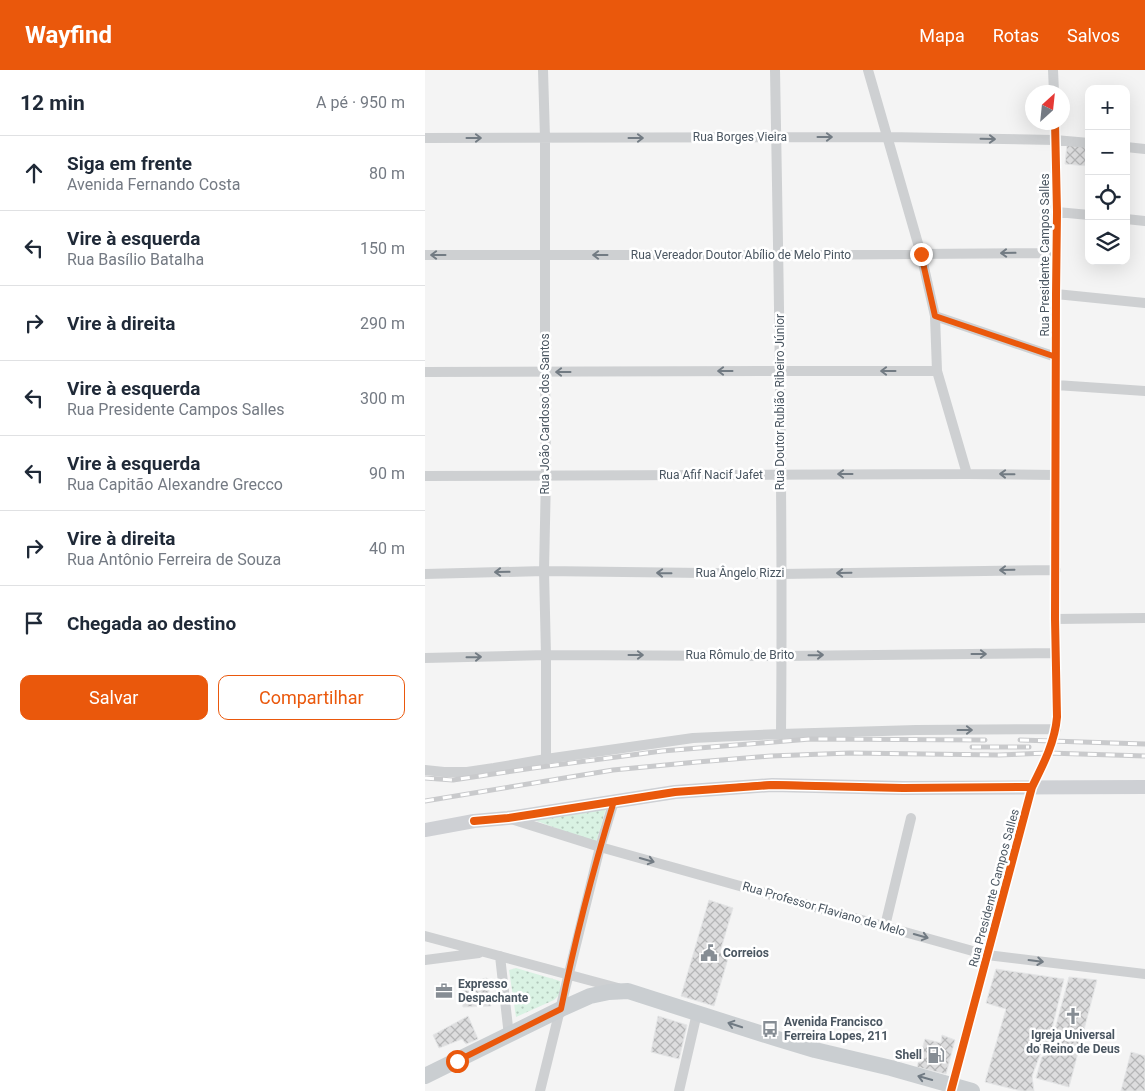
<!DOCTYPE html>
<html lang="pt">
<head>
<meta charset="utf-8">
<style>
	:root { --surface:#fff; --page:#f2f2f3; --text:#1f2937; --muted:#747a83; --line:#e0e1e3; --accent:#ea580c }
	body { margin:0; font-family:Roboto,sans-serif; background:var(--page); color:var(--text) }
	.controls { position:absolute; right:15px; top:15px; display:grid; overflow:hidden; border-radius:10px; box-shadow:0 5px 20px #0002 }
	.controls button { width:45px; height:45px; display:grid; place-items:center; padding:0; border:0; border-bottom:1px solid var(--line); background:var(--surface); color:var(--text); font:25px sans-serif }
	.compass { position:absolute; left:600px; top:15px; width:45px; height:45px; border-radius:50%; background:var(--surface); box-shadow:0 5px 20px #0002; rotate:27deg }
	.stop { position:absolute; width:15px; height:15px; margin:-11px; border:4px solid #ea580c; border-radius:50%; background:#fff }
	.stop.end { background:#ea580c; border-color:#fff; box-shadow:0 1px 5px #0008 }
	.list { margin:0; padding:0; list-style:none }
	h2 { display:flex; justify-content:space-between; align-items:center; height:65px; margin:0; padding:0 20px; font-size:21px }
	h2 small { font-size:16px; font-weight:400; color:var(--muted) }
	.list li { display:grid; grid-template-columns:32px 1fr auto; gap:15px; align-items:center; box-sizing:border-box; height:75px; padding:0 20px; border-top:1px solid var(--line) }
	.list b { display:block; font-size:19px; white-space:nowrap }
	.list p { margin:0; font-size:16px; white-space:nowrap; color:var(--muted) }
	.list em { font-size:16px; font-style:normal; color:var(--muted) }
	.actions { display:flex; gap:10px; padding:15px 20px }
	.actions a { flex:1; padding:11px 0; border:1px solid var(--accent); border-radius:10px; text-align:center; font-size:18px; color:var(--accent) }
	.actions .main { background:var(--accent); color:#fff }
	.icon { flex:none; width:28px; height:28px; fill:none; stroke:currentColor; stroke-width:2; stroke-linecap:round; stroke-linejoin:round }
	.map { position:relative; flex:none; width:720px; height:1021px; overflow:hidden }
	header { display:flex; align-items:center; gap:30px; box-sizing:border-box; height:70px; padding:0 25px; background:var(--accent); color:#fff }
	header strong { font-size:24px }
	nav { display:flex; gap:28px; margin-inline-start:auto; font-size:18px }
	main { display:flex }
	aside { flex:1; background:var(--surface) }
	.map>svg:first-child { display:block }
</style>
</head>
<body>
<header>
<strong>Wayfind</strong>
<nav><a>Mapa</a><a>Rotas</a><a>Salvos</a></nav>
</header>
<main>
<aside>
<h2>12 min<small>A pé · 950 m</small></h2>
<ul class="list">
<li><svg class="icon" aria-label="ahead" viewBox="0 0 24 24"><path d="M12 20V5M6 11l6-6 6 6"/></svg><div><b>Siga em frente</b><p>Avenida Fernando Costa</p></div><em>80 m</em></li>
<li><svg class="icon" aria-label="left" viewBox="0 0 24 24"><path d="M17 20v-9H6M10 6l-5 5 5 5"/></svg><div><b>Vire à esquerda</b><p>Rua Basílio Batalha</p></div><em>150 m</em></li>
<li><svg class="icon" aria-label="right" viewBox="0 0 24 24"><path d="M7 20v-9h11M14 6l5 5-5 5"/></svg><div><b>Vire à direita</b></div><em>290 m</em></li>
<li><svg class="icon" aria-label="left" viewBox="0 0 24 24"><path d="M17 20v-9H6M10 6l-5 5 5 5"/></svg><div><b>Vire à esquerda</b><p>Rua Presidente Campos Salles</p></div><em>300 m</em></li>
<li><svg class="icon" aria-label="left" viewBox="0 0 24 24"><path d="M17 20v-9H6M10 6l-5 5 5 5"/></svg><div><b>Vire à esquerda</b><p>Rua Capitão Alexandre Grecco</p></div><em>90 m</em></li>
<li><svg class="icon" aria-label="right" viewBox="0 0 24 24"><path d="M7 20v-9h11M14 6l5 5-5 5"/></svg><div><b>Vire à direita</b><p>Rua Antônio Ferreira de Souza</p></div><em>40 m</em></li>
<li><svg class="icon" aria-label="arrive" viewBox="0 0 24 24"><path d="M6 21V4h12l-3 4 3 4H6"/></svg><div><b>Chegada ao destino</b></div></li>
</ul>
<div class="actions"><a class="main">Salvar</a><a>Compartilhar</a></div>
</aside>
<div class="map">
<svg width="720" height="1021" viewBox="0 0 720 1021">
	<defs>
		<pattern id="grass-dots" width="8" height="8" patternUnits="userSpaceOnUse" patternTransform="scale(1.25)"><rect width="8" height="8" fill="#d9f2e3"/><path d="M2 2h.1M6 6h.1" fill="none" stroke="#b2c7bb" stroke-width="1.8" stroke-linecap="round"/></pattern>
		<pattern id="building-cross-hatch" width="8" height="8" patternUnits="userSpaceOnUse" patternTransform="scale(1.25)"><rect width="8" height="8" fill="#ddddde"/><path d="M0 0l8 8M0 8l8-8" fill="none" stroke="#b5b6b7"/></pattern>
	</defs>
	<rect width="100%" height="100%" fill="#f4f4f4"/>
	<path fill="url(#grass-dots)" d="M 181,738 L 171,773 L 109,750 Z
		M 91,898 L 135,911 L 135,924 L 129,930 L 91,947 L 84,900 Z"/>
	<path fill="url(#building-cross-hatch)" stroke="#e5e6e7" d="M 642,74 L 664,76 L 664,96 L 640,94 Z
		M 284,830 L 308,838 L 295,882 L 304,885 L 289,936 L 256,926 Z
		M 571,899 L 639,909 L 622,979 L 616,982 L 607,1006 L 609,1021 L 596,1021 L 560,1012 L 581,939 L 561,933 Z
		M 644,907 L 672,910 L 644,1017 L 611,1008 L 617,987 L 624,982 Z
		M 62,908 L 66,936 L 38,937 L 35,912 Z
		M 43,946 L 53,969 L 41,974 L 37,969 L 14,978 L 8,965 Z
		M 233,946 L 262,955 L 254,989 L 226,982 Z
		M 517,965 L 530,970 L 521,1004 L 492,997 L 500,969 L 516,973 Z
		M 706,982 L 720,986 L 720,1021 L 696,1021 Z"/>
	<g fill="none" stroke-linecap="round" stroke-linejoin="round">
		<path stroke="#ced0d2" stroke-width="10" d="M 118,0 L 120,68 L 120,302 L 121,405 L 119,501 L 121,585 L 121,689
			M 350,0 C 354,221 358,443 356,664
			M 443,0 L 496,184 L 510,246 L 512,301 L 542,404
			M 628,0 L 629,22
			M 0,68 L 461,67 L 630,70 L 664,73
			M 701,77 L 720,79
			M 632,142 L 664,145
			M 701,149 L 720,151
			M 0,185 L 354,185 L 631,183
			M 631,224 L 720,233
			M 510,246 L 631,287
			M 0,302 L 356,301 L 512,301
			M 631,315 L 720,321
			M 0,406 L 542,404 L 631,405
			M 0,504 L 119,501 L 356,504 L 631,500
			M 630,549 L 720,548
			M 0,588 L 121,585 L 357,586 L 631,583
			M 0,700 L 19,702 L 42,702 L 69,698 L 121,689 L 268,668 L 356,664 L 491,660 L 631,659
			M 86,749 L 175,777 L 562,885 L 720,904
			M 460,856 L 486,748
			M 0,866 L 193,918
			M 75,886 L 84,966
			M 0,890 L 54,883
			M 526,1020 L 607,717 C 618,695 630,672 632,647 L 630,549 L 631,224 L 632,142 L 630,52
			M 115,1021 L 175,777 L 189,731
			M 254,1021 L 272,943"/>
		<path stroke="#ced0d4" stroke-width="14" d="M 0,760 L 49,751 L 83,748 L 250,722 L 347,715 L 478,718 L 720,717"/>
		<path stroke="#caced1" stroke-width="16" d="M 0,1006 L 136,939 L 165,926 L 184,922 L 203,921 L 353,969 L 390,980 L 466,998 L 547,1021"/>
		<g stroke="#c9cacc" stroke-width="5">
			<path id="rail" d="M 595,670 L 720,674
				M 547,677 L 604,677
				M 0,708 L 28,710 L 108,698 L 237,681 L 385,669 L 560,670
				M 0,731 L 188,700 L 272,692 L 346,686 L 425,683 L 574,685 L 623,683 L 720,686"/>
		</g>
		<use href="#rail" stroke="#fff" stroke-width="3" stroke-dasharray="9" stroke-linecap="butt"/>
		<g stroke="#fff" stroke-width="11">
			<path id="cycleway" d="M 49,751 L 83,748 L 250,722 L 347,715 L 478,718 L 607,717
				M 526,1021 L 607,717 C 618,695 630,672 632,647 L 630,549 L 631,224 L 632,142 L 630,52"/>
		</g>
		<use href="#cycleway" stroke="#e8590c" stroke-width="8"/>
	</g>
	<defs><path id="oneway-shaft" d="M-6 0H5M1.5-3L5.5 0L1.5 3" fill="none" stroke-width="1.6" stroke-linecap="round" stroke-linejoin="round" transform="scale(1.25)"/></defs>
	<g stroke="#727b83">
		<use href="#oneway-shaft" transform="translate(400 67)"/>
		<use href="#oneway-shaft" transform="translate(49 68)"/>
		<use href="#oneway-shaft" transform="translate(211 68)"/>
		<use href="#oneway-shaft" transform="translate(563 69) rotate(1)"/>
		<use href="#oneway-shaft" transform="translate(583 183) rotate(179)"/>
		<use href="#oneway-shaft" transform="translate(13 185) rotate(180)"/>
		<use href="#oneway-shaft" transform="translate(175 185) rotate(-180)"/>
		<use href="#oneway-shaft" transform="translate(300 301) rotate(180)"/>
		<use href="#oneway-shaft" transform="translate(463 301) rotate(-180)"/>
		<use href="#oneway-shaft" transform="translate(138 302) rotate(180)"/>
		<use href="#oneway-shaft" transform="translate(420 404) rotate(180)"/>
		<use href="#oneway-shaft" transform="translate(582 404) rotate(-179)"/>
		<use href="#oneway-shaft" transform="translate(582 500) rotate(179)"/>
		<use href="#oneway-shaft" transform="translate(77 502) rotate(179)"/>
		<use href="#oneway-shaft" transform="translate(239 503) rotate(-179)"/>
		<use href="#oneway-shaft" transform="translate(419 503) rotate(179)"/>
		<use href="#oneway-shaft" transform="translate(554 584)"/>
		<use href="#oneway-shaft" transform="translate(211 585)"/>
		<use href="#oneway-shaft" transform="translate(391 585) rotate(-1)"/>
		<use href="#oneway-shaft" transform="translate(49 587) rotate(-1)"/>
		<use href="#oneway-shaft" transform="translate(540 660)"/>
		<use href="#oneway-shaft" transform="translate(222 790) rotate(16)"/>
		<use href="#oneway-shaft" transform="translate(496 866) rotate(16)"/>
		<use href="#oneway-shaft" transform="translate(611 891) rotate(7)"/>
	</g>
	<g stroke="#707a83">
		<use href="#oneway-shaft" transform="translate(310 955) rotate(-162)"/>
		<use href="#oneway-shaft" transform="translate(500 1008) rotate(-164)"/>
	</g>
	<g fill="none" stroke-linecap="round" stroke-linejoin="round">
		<path stroke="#ea580c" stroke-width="6" d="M 32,991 L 136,939 C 150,869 168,800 189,731 L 250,722 L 347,714 L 478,718 L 607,718 C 618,694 630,672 632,647 L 630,549 L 631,287 L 510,246 L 496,184"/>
	</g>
	<defs>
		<g id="civic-bare" transform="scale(1.35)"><path d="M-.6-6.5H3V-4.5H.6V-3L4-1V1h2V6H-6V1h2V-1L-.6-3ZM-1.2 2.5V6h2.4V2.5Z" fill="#868d94" stroke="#fff" stroke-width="2.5" paint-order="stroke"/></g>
		<g id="office-bare" transform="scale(1.35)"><path d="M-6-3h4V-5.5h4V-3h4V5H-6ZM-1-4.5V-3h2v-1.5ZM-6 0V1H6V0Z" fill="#868d94" stroke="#fff" stroke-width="2.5" paint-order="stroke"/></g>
		<g id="church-bare" transform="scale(1.35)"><path d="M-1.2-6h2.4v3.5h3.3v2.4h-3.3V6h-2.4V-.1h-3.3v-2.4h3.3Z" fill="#868d94" stroke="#fff" stroke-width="2.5" paint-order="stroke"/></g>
		<g id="bus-bare" transform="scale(1.35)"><path d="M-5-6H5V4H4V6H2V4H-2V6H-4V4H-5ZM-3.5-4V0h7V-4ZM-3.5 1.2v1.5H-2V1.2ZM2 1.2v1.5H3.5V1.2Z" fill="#868d94" stroke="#fff" stroke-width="2.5" paint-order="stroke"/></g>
		<g id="fuel-bare" transform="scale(1.35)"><path d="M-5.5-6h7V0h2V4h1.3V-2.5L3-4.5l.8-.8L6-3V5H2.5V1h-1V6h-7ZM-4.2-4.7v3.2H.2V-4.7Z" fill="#868d94" stroke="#fff" stroke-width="2.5" paint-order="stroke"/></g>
	</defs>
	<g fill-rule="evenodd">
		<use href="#civic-bare" x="284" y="883"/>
		<use href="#office-bare" x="19" y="921"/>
		<use href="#church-bare" x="648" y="946"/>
		<use href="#bus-bare" x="345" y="959"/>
		<use href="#fuel-bare" x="511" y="985"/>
	</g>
	<g text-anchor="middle" stroke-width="5" stroke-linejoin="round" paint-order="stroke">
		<g font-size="12" fill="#4a5661" stroke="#fff">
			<text x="315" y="71">Rua Borges Vieira</text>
			<text x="316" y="189">Rua Vereador Doutor Abílio de Melo Pinto</text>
			<text transform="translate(620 185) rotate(-90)" y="4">Rua Presidente Campos Salles</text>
			<text transform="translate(355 332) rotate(-90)" y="4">Rua Doutor Rubião Ribeiro Júnior</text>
			<text transform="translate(120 344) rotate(-90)" y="4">Rua João Cardoso dos Santos</text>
			<text x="286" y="409">Rua Afif Nacif Jafet</text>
			<text x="315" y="507">Rua Ângelo Rizzi</text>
			<text x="315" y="589">Rua Rômulo de Brito</text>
			<text transform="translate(569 818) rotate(-75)" y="4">Rua Presidente Campos Salles</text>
			<text transform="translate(399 839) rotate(16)" y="4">Rua Professor Flaviano de Melo</text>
		</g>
		<g font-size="12" font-weight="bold" fill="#4a5661" stroke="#fff" text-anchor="start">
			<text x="298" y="887">Correios</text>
			<text x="33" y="918">Expresso<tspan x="33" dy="14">Despachante</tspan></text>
			<text x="359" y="956">Avenida Francisco<tspan x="359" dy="14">Ferreira Lopes, 211</tspan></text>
			<text x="648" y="969" text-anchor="middle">Igreja Universal<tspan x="648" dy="14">do Reino de Deus</tspan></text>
			<text x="497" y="989" text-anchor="end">Shell</text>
		</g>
	</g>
</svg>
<div class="controls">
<button>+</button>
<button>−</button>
<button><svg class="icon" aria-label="locate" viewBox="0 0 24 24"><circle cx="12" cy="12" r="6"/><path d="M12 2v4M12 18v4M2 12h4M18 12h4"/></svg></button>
<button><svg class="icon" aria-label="layers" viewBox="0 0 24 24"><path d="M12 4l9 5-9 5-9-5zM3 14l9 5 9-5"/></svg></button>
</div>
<svg class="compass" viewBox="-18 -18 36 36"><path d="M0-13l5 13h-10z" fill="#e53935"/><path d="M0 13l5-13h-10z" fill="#747a83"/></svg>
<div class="stop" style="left:32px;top:991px"></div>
<div class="stop end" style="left:496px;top:184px"></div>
</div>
</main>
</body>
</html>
